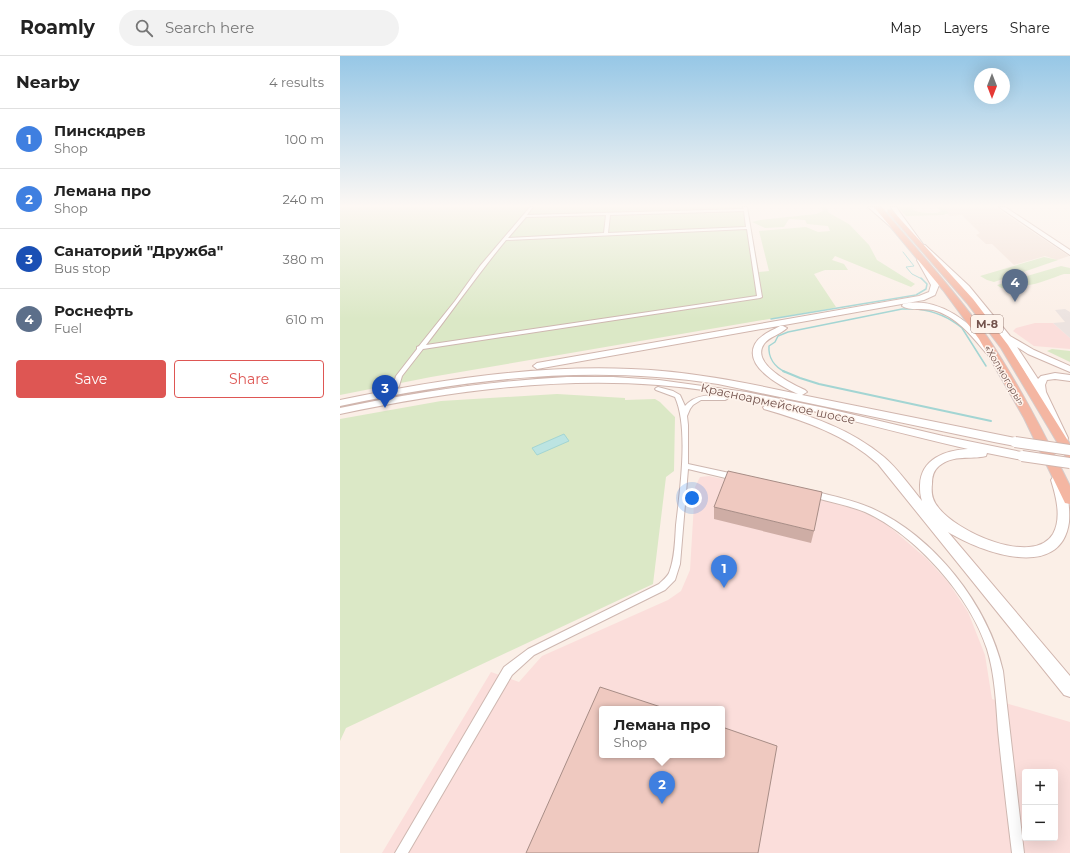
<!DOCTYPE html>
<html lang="en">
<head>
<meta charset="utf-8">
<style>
	:root { --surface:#fff; --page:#f2f2f2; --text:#222; --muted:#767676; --line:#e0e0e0; --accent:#de5653 }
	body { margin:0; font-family:Montserrat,sans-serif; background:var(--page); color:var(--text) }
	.controls { position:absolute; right:12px; bottom:12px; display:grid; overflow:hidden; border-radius:4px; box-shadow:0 4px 16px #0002 }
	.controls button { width:36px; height:36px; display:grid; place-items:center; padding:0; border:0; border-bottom:1px solid var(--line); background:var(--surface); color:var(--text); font:20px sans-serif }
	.compass { position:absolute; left:634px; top:12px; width:36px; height:36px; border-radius:50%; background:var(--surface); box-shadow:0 4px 16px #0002; rotate:180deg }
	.you { position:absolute; left:352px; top:442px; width:14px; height:14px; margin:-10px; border:3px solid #fff; border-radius:50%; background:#1a73e8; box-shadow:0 0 0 6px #1a73e833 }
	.badge { display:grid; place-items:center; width:26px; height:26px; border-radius:50%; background:var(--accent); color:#fff; font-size:13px; font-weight:700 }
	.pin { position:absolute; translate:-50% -33px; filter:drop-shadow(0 1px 2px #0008) }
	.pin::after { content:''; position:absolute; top:21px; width:14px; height:12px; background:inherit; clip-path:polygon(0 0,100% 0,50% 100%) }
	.popup { position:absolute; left:259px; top:650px; width:126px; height:52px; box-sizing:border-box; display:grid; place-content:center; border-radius:4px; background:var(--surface); filter:drop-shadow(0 1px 3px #0005); font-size:13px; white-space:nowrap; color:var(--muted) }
	.popup b { font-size:15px; color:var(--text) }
	.popup::after { content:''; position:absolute; left:50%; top:100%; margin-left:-8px; border:8px solid transparent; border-top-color:var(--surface) }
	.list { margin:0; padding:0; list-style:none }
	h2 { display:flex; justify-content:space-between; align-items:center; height:52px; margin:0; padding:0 16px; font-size:17px }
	h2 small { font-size:13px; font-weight:400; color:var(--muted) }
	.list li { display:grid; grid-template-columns:26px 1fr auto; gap:12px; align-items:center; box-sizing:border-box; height:60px; padding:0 16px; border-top:1px solid var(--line) }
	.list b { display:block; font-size:15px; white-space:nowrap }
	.list p { margin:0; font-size:13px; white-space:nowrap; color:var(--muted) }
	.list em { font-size:13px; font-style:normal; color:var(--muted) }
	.actions { display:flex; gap:8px; padding:12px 16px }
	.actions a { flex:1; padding:9px 0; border:1px solid var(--accent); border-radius:4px; text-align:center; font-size:14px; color:var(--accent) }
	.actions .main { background:var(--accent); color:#fff }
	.icon { flex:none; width:22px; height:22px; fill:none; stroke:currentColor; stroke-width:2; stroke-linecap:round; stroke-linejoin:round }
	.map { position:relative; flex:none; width:730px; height:797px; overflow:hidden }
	header { display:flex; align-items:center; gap:24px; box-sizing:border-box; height:56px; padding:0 20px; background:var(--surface); border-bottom:1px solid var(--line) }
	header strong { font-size:19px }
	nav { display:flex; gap:22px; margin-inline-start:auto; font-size:14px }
	.search { width:280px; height:36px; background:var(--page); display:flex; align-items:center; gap:10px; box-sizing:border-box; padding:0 14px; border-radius:22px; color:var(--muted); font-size:15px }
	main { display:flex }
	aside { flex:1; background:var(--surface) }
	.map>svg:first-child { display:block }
</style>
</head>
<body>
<header>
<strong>Roamly</strong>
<div class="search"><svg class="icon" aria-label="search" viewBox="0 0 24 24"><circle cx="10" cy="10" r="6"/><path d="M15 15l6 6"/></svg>Search here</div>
<nav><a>Map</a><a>Layers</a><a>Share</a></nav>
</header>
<main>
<aside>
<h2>Nearby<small>4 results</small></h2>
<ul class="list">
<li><span class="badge" style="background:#3f7fe0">1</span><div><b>Пинскдрев</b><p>Shop</p></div><em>100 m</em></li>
<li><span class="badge" style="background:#3f7fe0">2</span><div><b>Лемана про</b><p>Shop</p></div><em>240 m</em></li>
<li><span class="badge" style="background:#1a4fb4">3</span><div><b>Санаторий &quot;Дружба&quot;</b><p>Bus stop</p></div><em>380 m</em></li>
<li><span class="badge" style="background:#5c6f8a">4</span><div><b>Роснефть</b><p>Fuel</p></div><em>610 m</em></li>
</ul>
<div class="actions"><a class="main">Save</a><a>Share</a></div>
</aside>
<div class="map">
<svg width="730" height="797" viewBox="0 0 730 797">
	<rect width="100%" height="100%" fill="#fbefe7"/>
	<path fill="#f2e0d6" d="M 601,151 L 655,151 L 729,200 L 717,204 L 705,200 L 674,209 L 652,188 L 646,188 L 636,179 L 640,177 L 622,159 L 610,160 Z"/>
	<path fill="#fbdedb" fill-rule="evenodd" d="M 695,267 L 713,267 L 730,282 L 730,293 L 694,290 L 673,275 L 676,272 Z
		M 369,420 L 490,446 L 518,454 L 544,466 L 587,503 L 608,526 L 628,556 L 645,599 L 652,643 L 730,666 L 730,797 L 42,797 L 151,616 L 179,626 L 202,600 L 328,544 L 341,535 L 350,514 L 355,431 L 360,421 ZM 262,653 L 382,653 L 382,699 L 262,699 ZM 685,716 L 715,716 L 715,782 L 685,782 Z"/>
	<path fill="#ece3e0" d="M 725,253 L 730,256 L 730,282 L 713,267 L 725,266 L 715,254 Z"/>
	<path fill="#dbe8c6" d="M 0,151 L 407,151 L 419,216 L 429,215 L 419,175 L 466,171 L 478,176 L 490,175 L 488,170 L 467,168 L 465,164 L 449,163 L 444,171 L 425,172 L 412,166 L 420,164 L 476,158 L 483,155 L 480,151 L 486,151 L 489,157 L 509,168 L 529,189 L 537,204 L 575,228 L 571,231 L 495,200 L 492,204 L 504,208 L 508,214 L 485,214 L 474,218 L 496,251 L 493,252 L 91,321 L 0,339 Z
		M 558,151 L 572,151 L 575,155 C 582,157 595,159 602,155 L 596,151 L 603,151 L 609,157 L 603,159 L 566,160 Z
		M 704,201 L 718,204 L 654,226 L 647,224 L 640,220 Z
		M 721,210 L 730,212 L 730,218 L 724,218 C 714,221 695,230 685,229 C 679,229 676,227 669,230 L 672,233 C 666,233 661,233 657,229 Z
		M 712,293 L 730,295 L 730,306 L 707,295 Z
		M 217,338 L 285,342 L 285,344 L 315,343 L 320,346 L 335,361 L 334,415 L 326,421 L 313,528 L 6,672 L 0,685 L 0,363 L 101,345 Z"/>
	<path fill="#bce4e2" stroke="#a3d5d3" d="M 224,378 L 229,385 L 197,399 L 192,392 Z"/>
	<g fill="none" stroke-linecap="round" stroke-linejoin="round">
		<path stroke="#a3d5d3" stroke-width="1" d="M 563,196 L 574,210 L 566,211 L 572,218 L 582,223"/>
		<path stroke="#a3d5d3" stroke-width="1.5" d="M 577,253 C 594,255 609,261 622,272 L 646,310
			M 431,263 L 576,239 L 586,233 L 587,228 L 581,222
			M 445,316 C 435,311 428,302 429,290 L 435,286 L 438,280 L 448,276 L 562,253 L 573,253"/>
		<path stroke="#a3d5d3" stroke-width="2" d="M 443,315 L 460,322 L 479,328 L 651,365"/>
		<g stroke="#ceb7b0" stroke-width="2">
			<path id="minor" d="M 190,151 L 193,151 L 187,159 L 404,153 L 403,151 L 407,151 L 422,241 L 420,242 L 83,293 L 62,320 L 59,330 L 53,337 L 49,337 L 48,336 L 53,330 L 56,320 L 77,293 L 77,291 L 79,290 L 115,245 L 140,210 ZM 404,155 L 406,171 L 268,177 L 270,159 ZM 266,159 L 264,177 L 168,182 L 186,161 ZM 407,173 L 417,240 L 86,289 C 113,254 138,218 166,184 Z
				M 318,331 L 333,335 L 340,339 L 345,350 C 355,338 373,338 387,341 L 388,342 L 387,343 L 385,344 L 361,344 L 353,349 L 350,353 L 347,360 L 348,369 L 348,408 L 394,418 L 397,419 L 398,421 L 397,423 L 394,424 L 348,413 L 340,508 L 335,524 L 325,534 L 194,599 L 172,619 L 68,797 L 55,797 L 164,611 L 188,593 L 319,528 C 322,525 327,521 329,517 C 335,502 335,484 336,469 C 340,434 349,372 335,341 L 316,334 L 315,333 L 316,332 Z
				M 473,435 C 493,440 513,444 531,452 C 594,480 648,549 663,615 L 684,797 L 672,797 C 667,756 662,715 658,674 C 656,647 655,619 647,593 C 630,540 576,479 525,456 C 508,449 489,446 470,440 L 469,438 L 470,436 Z"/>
		</g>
		<g stroke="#ceb7b0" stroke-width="2">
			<path id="tertiary" d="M 528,151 L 533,151 L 556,170 L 556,172 L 552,172 Z
				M 551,151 L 556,151 L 582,187 L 581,188 L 577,188 Z"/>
		</g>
		<g stroke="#d1b6ae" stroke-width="2">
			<path id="secondary" d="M 659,151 L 665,151 L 730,194 L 730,199 Z
				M 581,189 L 585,189 L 629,230 L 670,280 L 694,294 L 730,310 L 730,316 L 688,298 L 677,291 L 698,323 L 701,320 L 715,317 L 730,319 L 730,325 L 715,323 L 707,324 L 705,329 L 706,336 L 728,382 L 727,385 L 719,385 C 708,366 702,345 691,327 C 661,275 624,231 581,191 Z
				M 580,202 L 583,204 L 599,229 L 595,239 L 584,244 L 197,313 L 193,310 L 197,307 L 579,240 L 589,236 L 591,229 L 577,204 Z
				M 563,248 C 600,240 633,268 653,295 L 649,298 L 646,297 C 631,279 616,260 593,254 C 584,252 569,255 562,250 Z
				M 440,270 L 443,270 L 447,272 C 440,279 430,280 424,288 C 410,308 452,328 465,334 L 467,336 L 462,339 L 675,382 L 679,383 L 680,386 L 679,389 L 675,390 L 654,386 L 378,328 C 247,308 128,323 0,350 L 0,344 C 96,324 193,309 291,313 C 348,315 403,326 458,338 C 442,331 403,311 415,288 C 420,279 431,275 440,270 Z
				M 227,321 L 273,321 L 319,324 L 406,336 L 485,352 L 603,380 L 686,397 L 688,400 L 686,403 L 682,404 L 647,397 L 646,400 C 630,404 614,398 599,410 C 593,415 592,421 592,428 C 591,437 592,444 598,451 C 615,475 693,511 713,478 C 722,462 716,440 711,424 L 713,421 L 717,420 L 721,421 C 728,433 730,452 729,466 C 721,526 640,496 608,476 L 730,620 L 730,641 L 724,639 L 538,408 C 506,379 465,365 424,353 L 423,351 L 428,348 C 469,359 511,373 544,401 C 558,413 570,430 582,445 C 580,439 580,435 580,429 C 581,403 605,394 628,393 C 526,370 423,337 318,329 C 210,321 105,336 0,358 L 0,352 C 75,336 150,325 227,321 Z"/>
		</g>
		<g stroke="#d5cbca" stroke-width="2">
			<path id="trunk" d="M 534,151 L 541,151 C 577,194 616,236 648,282 C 678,327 703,375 726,422 L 730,430 L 730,448 L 725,447 L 684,362 L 639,283 L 603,234 Z
				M 548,154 L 552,154 L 633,243 L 668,289 L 730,388 L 730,402 L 726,401 L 661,292 L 627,247 L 548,156 Z"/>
		</g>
		<use href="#minor" fill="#fff" fill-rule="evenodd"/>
		<use href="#tertiary" fill="#fff" fill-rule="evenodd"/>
		<use href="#secondary" fill="#fff" fill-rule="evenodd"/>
		<use href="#trunk" fill="#f4b6a2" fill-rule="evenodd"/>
		<g stroke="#d1b6ae" stroke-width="12" stroke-linecap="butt">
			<path id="secondary-bridge" d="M 675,386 L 730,394
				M 682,400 L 730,407"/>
		</g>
		<use href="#secondary-bridge" stroke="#fff" stroke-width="10"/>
	</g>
	<path fill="#ceada5" d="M 374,451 L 474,475 L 471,487 L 374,463 Z"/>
	<path fill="#efc9c0" stroke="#a78d86" d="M 388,415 L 482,436 L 474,475 L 374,451 Z
		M 260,631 L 327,653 L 262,653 L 262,699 L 382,699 L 382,671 L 437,690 L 418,797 L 186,797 Z"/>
	<linearGradient id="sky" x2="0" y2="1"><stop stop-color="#96c7e6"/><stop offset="0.57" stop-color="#fdf8f4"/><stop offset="1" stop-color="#fdf8f4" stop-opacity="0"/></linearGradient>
	<rect width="730" height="263" fill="url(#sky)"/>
	<g text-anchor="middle" stroke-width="3" stroke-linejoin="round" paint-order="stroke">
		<g font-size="10" fill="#73534d" stroke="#fef4ed">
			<text transform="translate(665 319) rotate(59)" y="4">«Холмогоры»</text>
		</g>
		<rect fill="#fef4ed" stroke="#9d837d" stroke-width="1" x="631" y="259" width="32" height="18" rx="3"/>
		<g font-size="11" font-weight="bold" fill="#73534d">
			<text x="647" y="272">М-8</text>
		</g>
		<g font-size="12" fill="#73534d" stroke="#fef4ed">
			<text transform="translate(438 348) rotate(12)" y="4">Красноармейское шоссе</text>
		</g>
	</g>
</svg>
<div class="controls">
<button>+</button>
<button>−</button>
</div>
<svg class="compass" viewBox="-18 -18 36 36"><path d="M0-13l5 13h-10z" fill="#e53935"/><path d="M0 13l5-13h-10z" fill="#767676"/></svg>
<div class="you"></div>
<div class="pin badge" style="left:384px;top:532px;background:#3f7fe0">1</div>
<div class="pin badge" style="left:322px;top:748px;background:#3f7fe0">2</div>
<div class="popup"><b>Лемана про</b>Shop</div>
<div class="pin badge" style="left:45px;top:352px;background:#1a4fb4">3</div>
<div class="pin badge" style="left:675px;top:246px;background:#5c6f8a">4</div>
</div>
</main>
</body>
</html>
